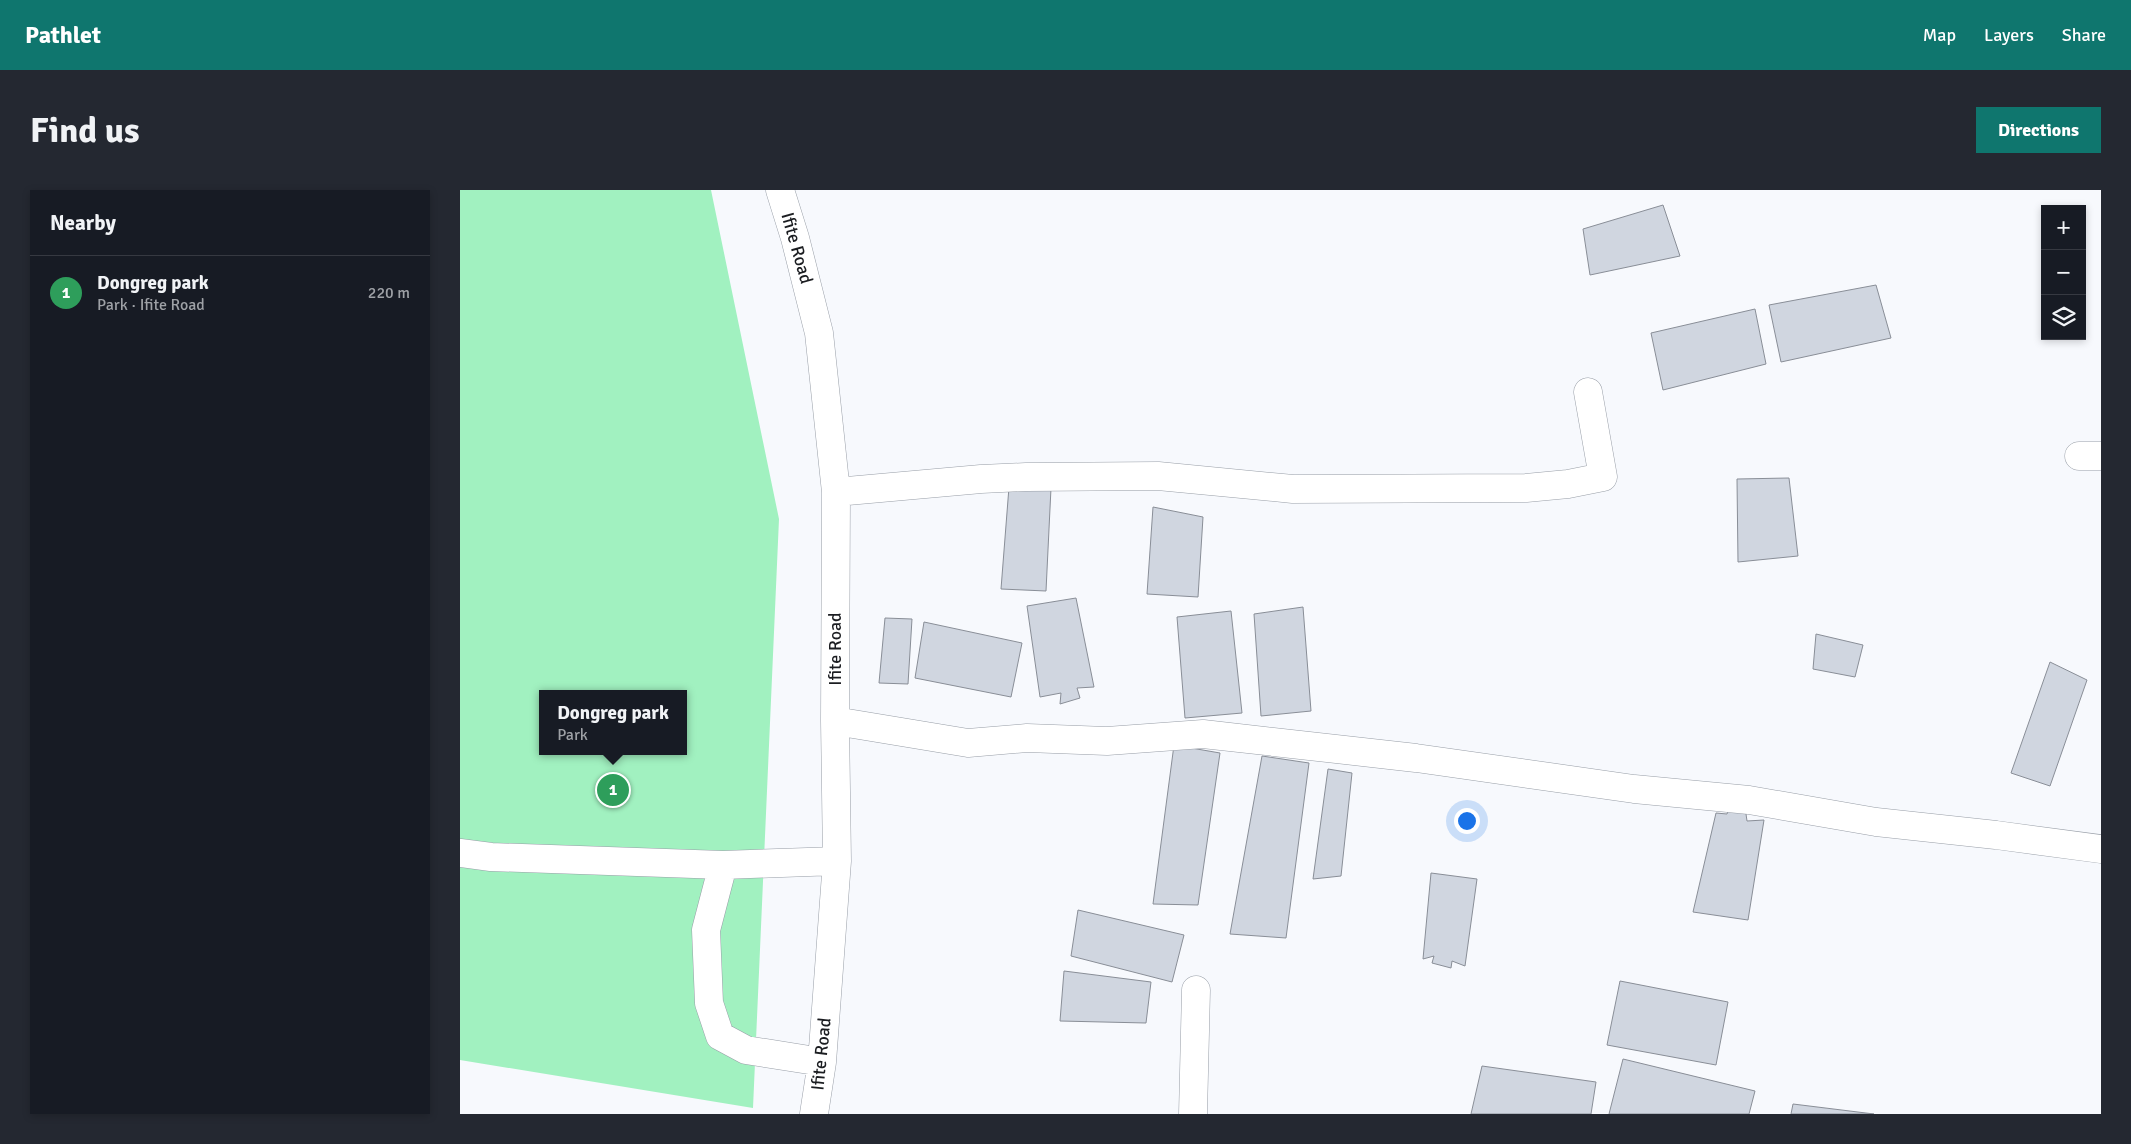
<!DOCTYPE html>
<html lang="en">
<head>
<meta charset="utf-8">
<style>
	:root { --surface:#171b24; --page:#242831; --text:#f1f3f6; --muted:#9ea1a6; --line:#363941; --accent:#0f766e }
	body { margin:0; font-family:Signika,sans-serif; background:var(--page); color:var(--text) }
	.controls { position:absolute; right:15px; top:15px; display:grid; overflow:hidden; border-radius:0px; box-shadow:0 2px 8px #0003 }
	.controls button { width:45px; height:45px; display:grid; place-items:center; padding:0; border:0; border-bottom:1px solid var(--line); background:var(--surface); color:var(--text); font:25px sans-serif }
	.you { position:absolute; left:1006px; top:630px; width:18px; height:18px; margin:-12px; border:4px solid #fff; border-radius:50%; background:#1a73e8; box-shadow:0 0 0 8px #1a73e833 }
	.badge { display:grid; place-items:center; width:32px; height:32px; border-radius:50%; background:var(--accent); color:#fff; font-size:16px; font-weight:700 }
	.pin { position:absolute; translate:-50% -50%; border:2px solid #fff; box-shadow:0 1px 5px #0006 }
	.popup { position:absolute; left:79px; top:500px; width:148px; height:65px; box-sizing:border-box; display:grid; place-content:center; border-radius:0px; background:var(--surface); filter:drop-shadow(0 1px 4px #0005); font-size:16px; white-space:nowrap; color:var(--muted) }
	.popup b { font-size:19px; color:var(--text) }
	.popup::after { content:''; position:absolute; left:50%; top:100%; margin-left:-10px; border:10px solid transparent; border-top-color:var(--surface) }
	.list { margin:0; padding:0; list-style:none }
	h2 { display:flex; justify-content:space-between; align-items:center; height:65px; margin:0; padding:0 20px; font-size:21px }
	h2 small { font-size:16px; font-weight:400; color:var(--muted) }
	.list li { display:grid; grid-template-columns:32px 1fr auto; gap:15px; align-items:center; box-sizing:border-box; height:75px; padding:0 20px; border-top:1px solid var(--line) }
	.list b { display:block; font-size:19px; white-space:nowrap }
	.list p { margin:0; font-size:16px; white-space:nowrap; color:var(--muted) }
	.list em { font-size:16px; font-style:normal; color:var(--muted) }
	.icon { flex:none; width:28px; height:28px; fill:none; stroke:currentColor; stroke-width:2; stroke-linecap:round; stroke-linejoin:round }
	.map { position:relative; flex:none; width:1641px; height:924px; overflow:hidden; border-radius:0px }
	header { display:flex; align-items:center; gap:30px; box-sizing:border-box; height:70px; padding:0 25px; background:var(--accent); color:#fff }
	header strong { font-size:24px }
	nav { display:flex; gap:28px; margin-inline-start:auto; font-size:18px }
	.intro { display:flex; align-items:center; justify-content:space-between; box-sizing:border-box; height:120px; padding:0 30px }
	h1 { margin:0; font-size:35px }
	.button { padding:12px 22px; border-radius:0px; background:var(--accent); color:#fff; font-size:18px; font-weight:700 }
	main { display:flex; gap:30px; padding:0 30px }
	aside { flex:1; background:var(--surface); border-radius:0px; box-shadow:0 2px 8px #0003 }
	.map>svg:first-child { display:block }
</style>
</head>
<body>
<header>
<strong>Pathlet</strong>
<nav><a>Map</a><a>Layers</a><a>Share</a></nav>
</header>
<div class="intro"><h1>Find us</h1><a class="button">Directions</a></div>
<main>
<aside>
<h2>Nearby<small></small></h2>
<ul class="list">
<li><span class="badge" style="background:#2e9e5b">1</span><div><b>Dongreg park</b><p>Park · Ifite Road</p></div><em>220 m</em></li>
</ul>
</aside>
<div class="map">
<svg width="1641" height="924" viewBox="0 0 1641 924">
	<rect width="100%" height="100%" fill="#f7f9fd"/>
	<path fill="#a1f1c0" fill-rule="evenodd" d="M 0,0 L 251,0 L 319,329 L 293,918 L 0,870 ZM 83,504 L 223,504 L 223,561 L 83,561 Z"/>
	<path fill="#d0d6e0" stroke="#898e97" d="M 1203,15 L 1220,66 L 1130,85 L 1123,39 Z
		M 1416,95 L 1431,148 L 1321,172 L 1309,115 Z
		M 1295,119 L 1306,174 L 1203,200 L 1191,143 Z
		M 1329,288 L 1338,366 L 1278,372 L 1277,289 Z
		M 549,297 L 591,298 L 586,401 L 541,399 Z
		M 693,317 L 743,327 L 738,407 L 687,404 Z
		M 616,408 L 634,497 L 617,498 L 620,508 L 600,514 L 601,503 L 580,507 L 567,416 Z
		M 843,417 L 851,521 L 801,526 L 794,424 Z
		M 771,421 L 782,523 L 725,528 L 717,427 Z
		M 425,428 L 452,429 L 448,494 L 419,493 Z
		M 464,432 L 562,453 L 551,507 L 455,488 Z
		M 1356,444 L 1403,455 L 1395,487 L 1353,479 Z
		M 1590,472 L 1627,490 L 1590,596 L 1551,583 Z
		M 714,555 L 760,563 L 738,715 L 693,714 Z
		M 802,566 L 849,573 L 826,748 L 770,744 Z
		M 868,579 L 892,583 L 881,686 L 853,689 Z
		M 1270,615 L 1285,617 L 1287,631 L 1304,630 L 1288,730 L 1233,722 L 1256,623 L 1267,624 Z
		M 971,683 L 1017,689 L 1005,776 L 992,771 L 991,778 L 972,773 L 974,766 L 963,769 Z
		M 618,720 L 724,745 L 712,792 L 611,766 Z
		M 604,781 L 691,792 L 686,833 L 600,831 Z
		M 1160,791 L 1268,812 L 1256,875 L 1147,855 Z
		M 1163,869 L 1295,901 L 1289,924 L 1149,924 Z
		M 1022,876 L 1136,892 L 1131,924 L 1011,924 Z
		M 1333,914 L 1414,924 L 1331,924 Z"/>
	<g fill="none" stroke-linecap="round" stroke-linejoin="round">
		<g stroke="#989ea7" stroke-width="29">
			<path id="minor" d="M 320,0 L 335,48 L 359,143 L 376,302 L 375,531 L 377,671 L 362,872 L 354,924
				M 1619,266 L 1641,266
				M 376,302 L 521,289 L 566,287 L 698,286 L 833,299 L 1066,298 L 1108,294 L 1143,287 L 1128,202
				M 375,531 L 508,553 L 567,548 L 647,551 L 743,544 L 956,568 L 1174,599 L 1289,610 L 1416,632 L 1536,645 L 1641,659
				M 0,663 L 31,667 L 263,675 L 377,671
				M 263,675 L 246,740 L 249,813 L 260,846 L 286,860 L 362,872
				M 733,924 L 736,800"/>
		</g>
		<use href="#minor" stroke="#fff" stroke-width="28"/>
	</g>
	<g text-anchor="middle" stroke-width="5" stroke-linejoin="round" paint-order="stroke">
		<g font-size="18" fill="#1b1d21" stroke="#fff">
			<text transform="translate(337 58) rotate(74)" y="6">Ifite Road</text>
			<text transform="translate(375 459) rotate(-90)" y="6">Ifite Road</text>
			<text transform="translate(361 864) rotate(-84)" y="6">Ifite Road</text>
		</g>
	</g>
</svg>
<div class="controls">
<button>+</button>
<button>−</button>
<button><svg class="icon" aria-label="layers" viewBox="0 0 24 24"><path d="M12 4l9 5-9 5-9-5zM3 14l9 5 9-5"/></svg></button>
</div>
<div class="you"></div>
<div class="pin badge" style="left:153px;top:600px;background:#2e9e5b">1</div>
<div class="popup"><b>Dongreg park</b>Park</div>
</div>
</main>
</body>
</html>
